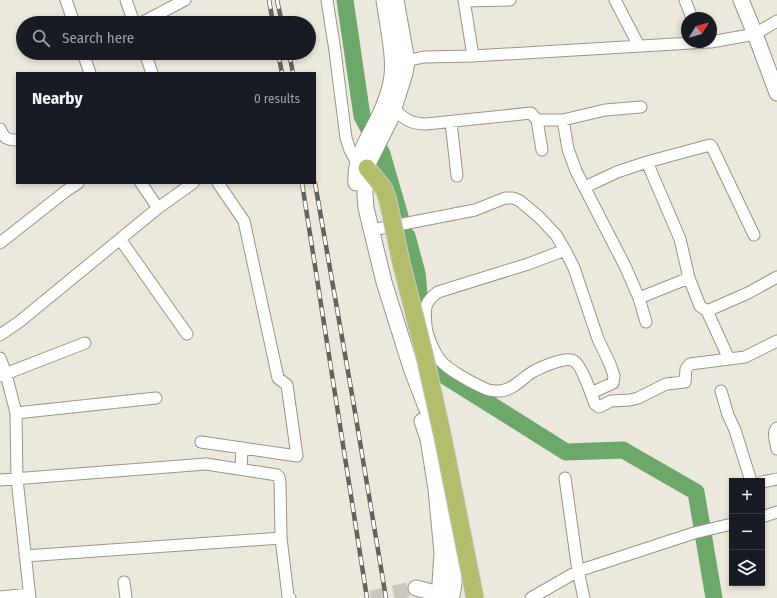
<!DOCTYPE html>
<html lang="en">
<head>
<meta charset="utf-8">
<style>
	:root { --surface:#171b24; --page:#20242c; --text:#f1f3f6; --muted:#9ea1a6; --line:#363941 }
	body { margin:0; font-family:"Fira Sans Condensed",sans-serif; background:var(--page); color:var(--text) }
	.controls { position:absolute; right:12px; bottom:12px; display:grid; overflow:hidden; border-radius:0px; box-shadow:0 2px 6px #0003 }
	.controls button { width:36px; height:36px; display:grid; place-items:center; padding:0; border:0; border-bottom:1px solid var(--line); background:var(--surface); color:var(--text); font:20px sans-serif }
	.compass { position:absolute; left:681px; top:12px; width:36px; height:36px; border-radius:50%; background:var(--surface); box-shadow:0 2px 6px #0003; rotate:53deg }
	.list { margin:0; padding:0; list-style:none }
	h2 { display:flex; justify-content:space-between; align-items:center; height:52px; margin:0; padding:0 16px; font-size:17px }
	h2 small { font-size:13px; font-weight:400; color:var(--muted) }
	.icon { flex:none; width:22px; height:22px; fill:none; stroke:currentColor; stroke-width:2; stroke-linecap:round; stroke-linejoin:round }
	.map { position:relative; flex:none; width:777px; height:598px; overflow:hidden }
	.search { position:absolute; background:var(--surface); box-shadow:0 2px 6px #0003; left:16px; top:16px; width:300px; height:44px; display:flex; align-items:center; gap:10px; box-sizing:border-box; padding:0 14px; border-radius:22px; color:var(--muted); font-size:15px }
	.panel { position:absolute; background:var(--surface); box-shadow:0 2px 6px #0003; left:16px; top:72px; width:300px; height:112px; border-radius:0px }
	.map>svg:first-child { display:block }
</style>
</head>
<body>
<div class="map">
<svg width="777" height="598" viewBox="0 0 777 598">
	<rect width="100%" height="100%" fill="#ede8dd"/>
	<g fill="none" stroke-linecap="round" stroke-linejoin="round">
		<path stroke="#6ca86a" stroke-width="17" d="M 345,0 L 362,116 L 382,154 L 400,216
			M 407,236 L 417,273 L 422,326
			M 429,349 L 445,376 L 566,452 L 623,450 L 696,492 L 714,598"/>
		<path stroke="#ccc7be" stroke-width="15" stroke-dasharray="15 8" stroke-linecap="butt" d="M 371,598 L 416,588"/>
		<g stroke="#99958a" stroke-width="13">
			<path id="street" d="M 66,0 L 74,23
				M 126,0 L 134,23
				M 327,0 L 335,51 L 346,138 L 350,150 L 360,169
				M 464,0 L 473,56
				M 615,0 L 639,46
				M 685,0 L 692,18
				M 464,1 L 510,0
				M 141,23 L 185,0
				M 711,42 L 755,34 L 777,21
				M 83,53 L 90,73
				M 145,53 L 152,73
				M 401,62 L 424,57 L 473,56 L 708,42
				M 394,109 C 404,119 411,124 426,124 L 531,113 L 537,120 L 563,120 L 605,110 L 641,107
				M 537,120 L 542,150
				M 563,120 L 568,149 L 576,171 L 625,266 L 639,298 L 646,322
				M 451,122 L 457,176
				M 0,129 C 4,138 7,140 17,140
				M 647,162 L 680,239 L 689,278 L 700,306 L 707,311 L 748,293 L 777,277
				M 141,183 L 158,208
				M 585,187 L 617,172 L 647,162 L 710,145 L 712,147 L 754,235
				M 372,230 L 475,210 L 505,198 L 513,198 L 520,201 L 539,217 L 556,235 L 565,250 L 574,268 L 598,339 L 610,364 L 614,376 L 613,383 L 591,393
				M 120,239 L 187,334
				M 0,243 L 66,191 L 78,183
				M 565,250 L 528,264 L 438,292 C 423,303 425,309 426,326 C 427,336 434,352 440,360 C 448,370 474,384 486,389 C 489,391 496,391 501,391 C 515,389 523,377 534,371 C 542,367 566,356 574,361 C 581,364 592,396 595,404 L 599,407 L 611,401 L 630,400 L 638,398 L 666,384 L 685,382 L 686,369 L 690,364 L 745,357 L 777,341
				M 639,298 L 689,278
				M 707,311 L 729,359
				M 0,335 L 19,322 L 158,208 L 193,183
				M 0,358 L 6,374 L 16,413 L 17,479 L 30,598
				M 0,376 L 85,343
				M 721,391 L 728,415 L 735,430 L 751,481
				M 16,413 L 156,398
				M 777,428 C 772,433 776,442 777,449
				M 201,442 L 297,456 L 287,385 L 278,378 L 244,221 L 218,183
				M 241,469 L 242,448
				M 565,478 L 578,571 L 584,598
				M 0,480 L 206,464 L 277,475 L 279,477 L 280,483 L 281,538 L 288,596 L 290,598
				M 762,482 L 777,479
				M 762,517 L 777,512
				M 25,556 L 281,538
				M 124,582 L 126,598
				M 0,597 L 29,594
				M 531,598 L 578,571 L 694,533 L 732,524"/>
		</g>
		<g stroke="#99958a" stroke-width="17">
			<path id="secondary" d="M 396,0 L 407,61 L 405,73 L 391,118 L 369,162 L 365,177 L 365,194 L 366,208 L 384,282 L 411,368 L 436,433
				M 741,0 L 755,34 L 777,93
				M 356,183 C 354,156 371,135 381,112 C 385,103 389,92 391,82 C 396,60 387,23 384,0
				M 422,421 L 428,439 L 436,489 L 442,553 L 439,598
				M 446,488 C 450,517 460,572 451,598
				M 416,588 L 428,591 L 440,598"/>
		</g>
		<g stroke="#cacac9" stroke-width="19">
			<path id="primary" d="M 367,168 L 384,189"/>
		</g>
		<use href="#street" stroke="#fff" stroke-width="11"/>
		<use href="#secondary" stroke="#fff" stroke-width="15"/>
		<use href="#primary" stroke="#b4bd6b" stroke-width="17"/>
		<g stroke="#65625c" stroke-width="4.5">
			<path id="rail" d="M 269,0 L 273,23
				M 277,0 L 282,23
				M 278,53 L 282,73
				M 289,53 L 293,73
				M 302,183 L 367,598
				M 315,183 L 354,406 L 386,598"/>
		</g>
		<use href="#rail" stroke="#fff" stroke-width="3" stroke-dasharray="9" stroke-linecap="butt"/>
		<g stroke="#cacac9" stroke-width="19" stroke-linecap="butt">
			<path id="primary-bridge" d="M 384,189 L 388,201 L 401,262 L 425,357 L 443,438 L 475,598"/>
		</g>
		<use href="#primary-bridge" stroke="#b4bd6b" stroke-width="17"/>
	</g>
</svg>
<div class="controls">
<button>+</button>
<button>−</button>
<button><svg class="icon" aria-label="layers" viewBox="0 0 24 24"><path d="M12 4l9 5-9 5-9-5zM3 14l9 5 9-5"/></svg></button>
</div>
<svg class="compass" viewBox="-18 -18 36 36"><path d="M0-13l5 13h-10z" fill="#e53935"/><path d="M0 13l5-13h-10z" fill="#9ea1a6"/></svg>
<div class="search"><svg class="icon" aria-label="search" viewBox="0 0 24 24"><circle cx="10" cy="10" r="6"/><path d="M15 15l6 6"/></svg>Search here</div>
<section class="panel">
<h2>Nearby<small>0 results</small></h2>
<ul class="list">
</ul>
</section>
</div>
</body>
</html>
